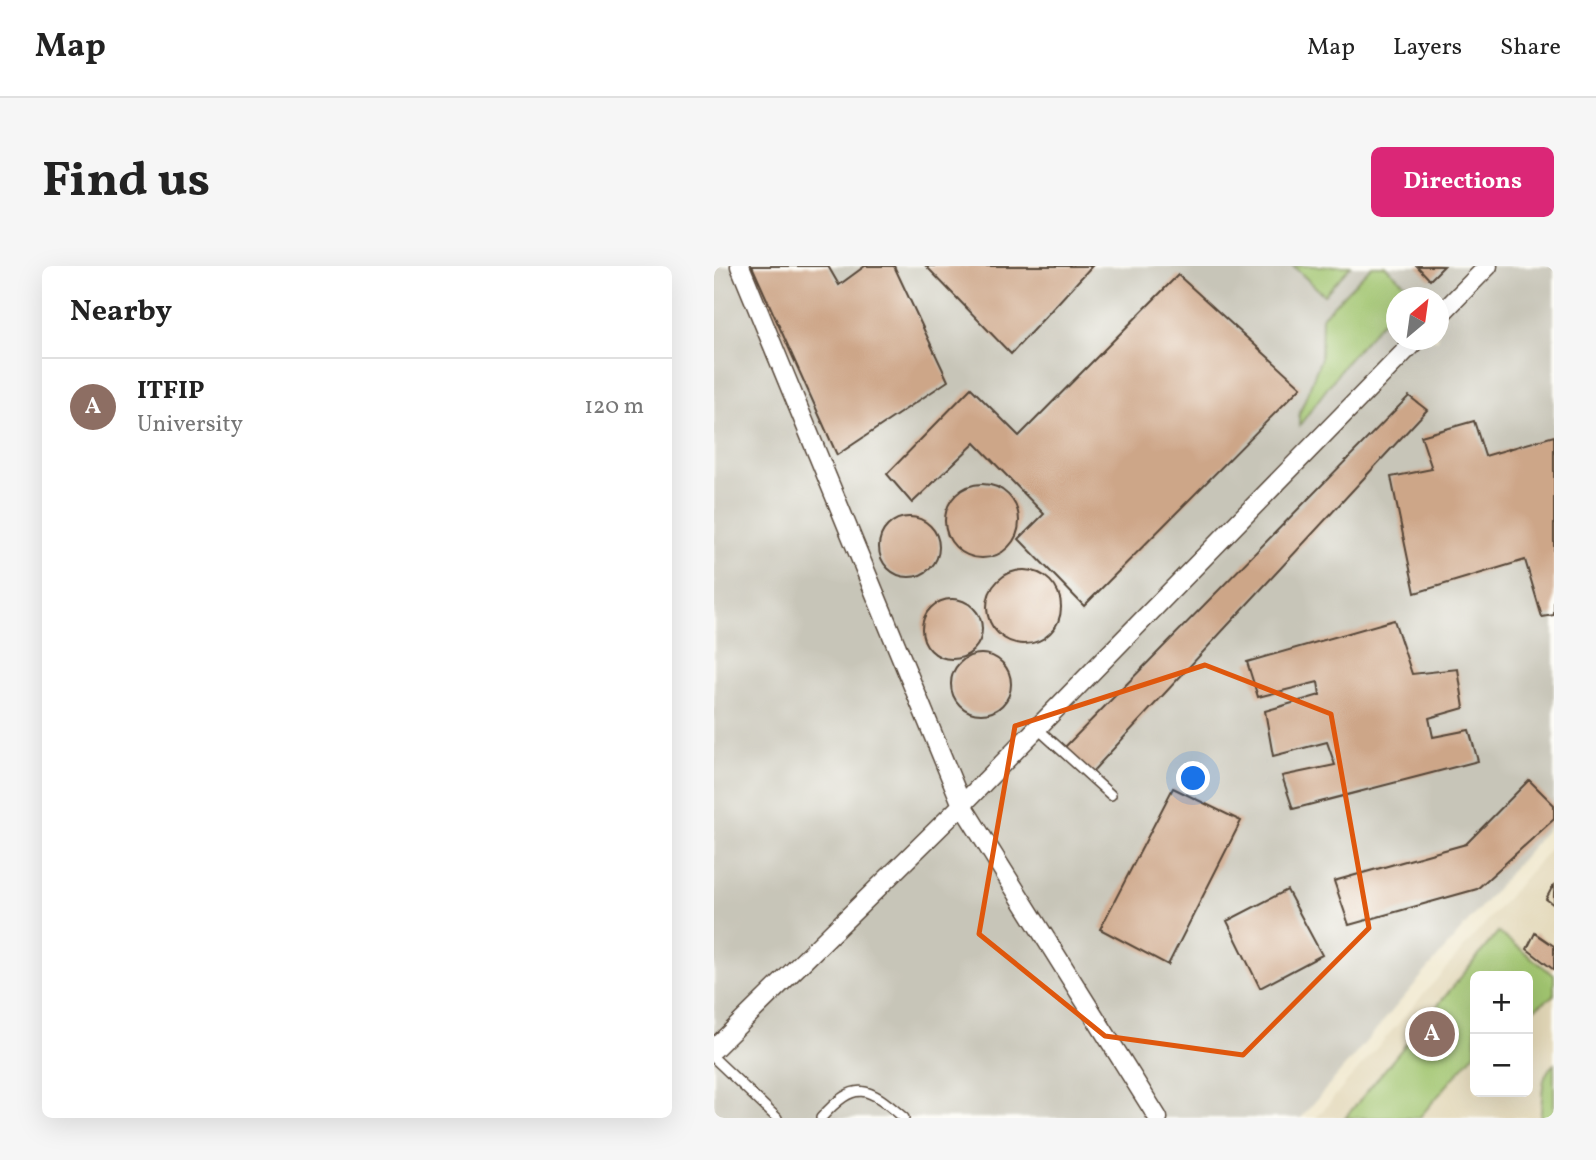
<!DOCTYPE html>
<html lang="en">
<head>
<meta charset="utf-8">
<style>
	:root { --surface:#fff; --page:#f6f6f6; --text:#222; --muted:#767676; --line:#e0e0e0; --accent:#db2777 }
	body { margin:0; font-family:Vollkorn,serif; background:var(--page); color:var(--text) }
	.controls { position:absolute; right:21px; bottom:21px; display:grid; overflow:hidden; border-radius:10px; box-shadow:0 7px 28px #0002 }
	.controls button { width:63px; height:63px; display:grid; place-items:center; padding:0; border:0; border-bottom:2px solid var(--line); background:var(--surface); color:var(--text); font:35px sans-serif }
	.compass { position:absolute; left:672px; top:21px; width:63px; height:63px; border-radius:50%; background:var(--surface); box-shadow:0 7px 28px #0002; rotate:29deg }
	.you { position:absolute; left:480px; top:513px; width:24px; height:24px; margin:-18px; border:5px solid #fff; border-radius:50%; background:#1a73e8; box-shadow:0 0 0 10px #1a73e833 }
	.badge { display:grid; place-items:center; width:46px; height:46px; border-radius:50%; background:var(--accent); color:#fff; font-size:23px; font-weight:700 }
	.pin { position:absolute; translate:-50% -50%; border:4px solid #fff; box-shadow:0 2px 7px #0006 }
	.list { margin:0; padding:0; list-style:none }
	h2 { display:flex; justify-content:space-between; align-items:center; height:91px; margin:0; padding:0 28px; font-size:30px }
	h2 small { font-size:23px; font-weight:400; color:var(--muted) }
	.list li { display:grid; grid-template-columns:46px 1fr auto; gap:21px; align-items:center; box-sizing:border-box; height:98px; padding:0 28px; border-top:2px solid var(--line) }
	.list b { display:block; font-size:26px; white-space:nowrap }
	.list p { margin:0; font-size:23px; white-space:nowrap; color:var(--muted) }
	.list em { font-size:23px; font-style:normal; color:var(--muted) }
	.map { position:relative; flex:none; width:840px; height:852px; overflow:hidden; border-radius:10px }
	header { display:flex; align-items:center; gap:42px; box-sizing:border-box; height:98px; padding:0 35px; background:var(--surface); border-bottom:2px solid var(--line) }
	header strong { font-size:33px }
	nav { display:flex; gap:38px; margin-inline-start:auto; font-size:24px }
	.intro { display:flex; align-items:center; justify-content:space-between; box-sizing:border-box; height:168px; padding:0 42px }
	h1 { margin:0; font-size:49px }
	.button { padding:18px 32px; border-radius:10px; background:var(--accent); color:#fff; font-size:24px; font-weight:700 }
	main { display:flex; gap:42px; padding:0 42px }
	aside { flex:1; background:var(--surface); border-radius:10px; box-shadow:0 7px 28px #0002 }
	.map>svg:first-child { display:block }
</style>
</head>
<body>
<header>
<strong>Map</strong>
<nav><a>Map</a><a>Layers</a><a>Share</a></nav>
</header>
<div class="intro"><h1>Find us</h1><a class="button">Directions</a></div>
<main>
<aside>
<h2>Nearby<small></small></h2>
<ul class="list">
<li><span class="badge" style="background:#8d6e63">A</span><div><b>ITFIP</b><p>University</p></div><em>120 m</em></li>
</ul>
</aside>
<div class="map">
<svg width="840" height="852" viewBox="0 0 840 852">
	<rect width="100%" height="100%" fill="#fdfcf7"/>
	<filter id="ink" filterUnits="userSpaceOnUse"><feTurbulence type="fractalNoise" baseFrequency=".0143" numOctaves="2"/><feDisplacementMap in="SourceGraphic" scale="14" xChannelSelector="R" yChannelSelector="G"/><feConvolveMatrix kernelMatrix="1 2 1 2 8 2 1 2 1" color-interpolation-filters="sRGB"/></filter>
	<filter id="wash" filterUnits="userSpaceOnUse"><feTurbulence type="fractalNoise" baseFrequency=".00686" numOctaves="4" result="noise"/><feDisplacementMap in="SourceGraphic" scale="28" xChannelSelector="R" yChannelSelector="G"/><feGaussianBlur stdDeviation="1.57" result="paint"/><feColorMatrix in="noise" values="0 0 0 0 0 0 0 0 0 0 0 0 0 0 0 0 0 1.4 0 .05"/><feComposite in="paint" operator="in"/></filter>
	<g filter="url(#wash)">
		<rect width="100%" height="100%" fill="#efe6ca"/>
		<path fill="#e2d7b7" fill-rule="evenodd" d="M 840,578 L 840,852 L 602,852 ZM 761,710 L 814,710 L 814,826 L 761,826 Z"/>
		<path fill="#c7c5b8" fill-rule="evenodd" d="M 0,0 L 840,0 L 840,555 L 587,852 L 0,852 ZM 682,32 L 724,32 L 724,74 L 682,74 Z"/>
		<path fill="#a1c56f" stroke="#6e7846" stroke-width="2" d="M 579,0 L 637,0 L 610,29 Z
			M 658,0 L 671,0 L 699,25 L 691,31 L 682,32 L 682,40 L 634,94 L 585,160 L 585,149 L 607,92 L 608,51 Z
			M 784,666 L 840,709 L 840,729 L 814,747 L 814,710 L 761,710 L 761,787 L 705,852 L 631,852 Z
			M 840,798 L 840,852 L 826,852 C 830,834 824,811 840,798 Z"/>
		<g id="blocks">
			<path fill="#cda688" d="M 38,0 L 114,0 L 125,19 L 151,0 L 180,0 L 234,115 L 123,189 Z
				M 212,0 L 378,0 L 297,88 Z
				M 703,0 L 730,0 L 716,14 Z
				M 464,9 L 587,121 L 370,340 L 305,273 L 330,248 L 261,177 L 198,237 L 173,208 L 257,122 L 305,170 Z
				M 695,130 L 713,144 L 377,507 L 350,482 Z
				M 760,155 L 771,190 L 840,170 L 840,349 L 828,351 L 811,294 L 701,327 L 677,211 L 718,203 L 707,170 Z
				M231 255a37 37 0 1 1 74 0a37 37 0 1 1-74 0Z
				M165 281a30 30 0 1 1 60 0a30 30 0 1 1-60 0Z
				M273 341a37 37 0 1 1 74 0a37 37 0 1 1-74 0Z
				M208 363a30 30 0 1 1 60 0a30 30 0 1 1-60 0Z
				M 680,354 L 698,408 L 744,403 L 750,442 L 715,452 L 719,471 L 755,464 L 764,495 L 579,543 L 568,510 L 621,499 L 613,476 L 559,490 L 551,445 L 606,429 L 604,416 L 544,431 L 533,396 Z
				M237 418a30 30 0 1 1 60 0a30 30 0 1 1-60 0Z
				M 815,514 L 840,539 L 840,553 L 763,623 L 635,659 L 620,615 L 752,578 Z
				M 459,522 L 527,555 L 454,699 L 386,663 Z
				M 840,618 L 840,639 L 832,633 Z
				M 573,624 L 608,689 L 546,722 L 513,655 Z
				M 821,667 L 840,680 L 840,704 L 813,683 Z"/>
		</g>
	</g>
	<g filter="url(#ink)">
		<use href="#blocks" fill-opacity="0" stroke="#564638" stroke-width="2"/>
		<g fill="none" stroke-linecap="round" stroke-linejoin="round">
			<g stroke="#564638" stroke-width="12">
				<path id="service" d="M 323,462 L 397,529
					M 0,792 L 63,852
					M 107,852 C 142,813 153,820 190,852"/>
			</g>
			<g stroke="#564638" stroke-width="21">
				<path id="minor" d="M 26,0 L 248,539 L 444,852
					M 724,51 L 774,0
					M 0,783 L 248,539 L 702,74"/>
			</g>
			<use href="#service" stroke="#fff" stroke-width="9"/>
			<use href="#minor" stroke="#fff" stroke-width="18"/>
		</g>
	</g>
	<path fill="none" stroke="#df570d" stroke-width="5" stroke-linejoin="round" d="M 491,399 L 617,448 L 655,662 L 529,789 L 391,770 L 265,668 L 301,460 Z"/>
</svg>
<div class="controls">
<button>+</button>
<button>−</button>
</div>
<svg class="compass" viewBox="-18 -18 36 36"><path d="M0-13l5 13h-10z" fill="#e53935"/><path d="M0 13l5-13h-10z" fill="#767676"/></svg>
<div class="you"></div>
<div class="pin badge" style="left:718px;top:768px;background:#8d6e63">A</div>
</div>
</main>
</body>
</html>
